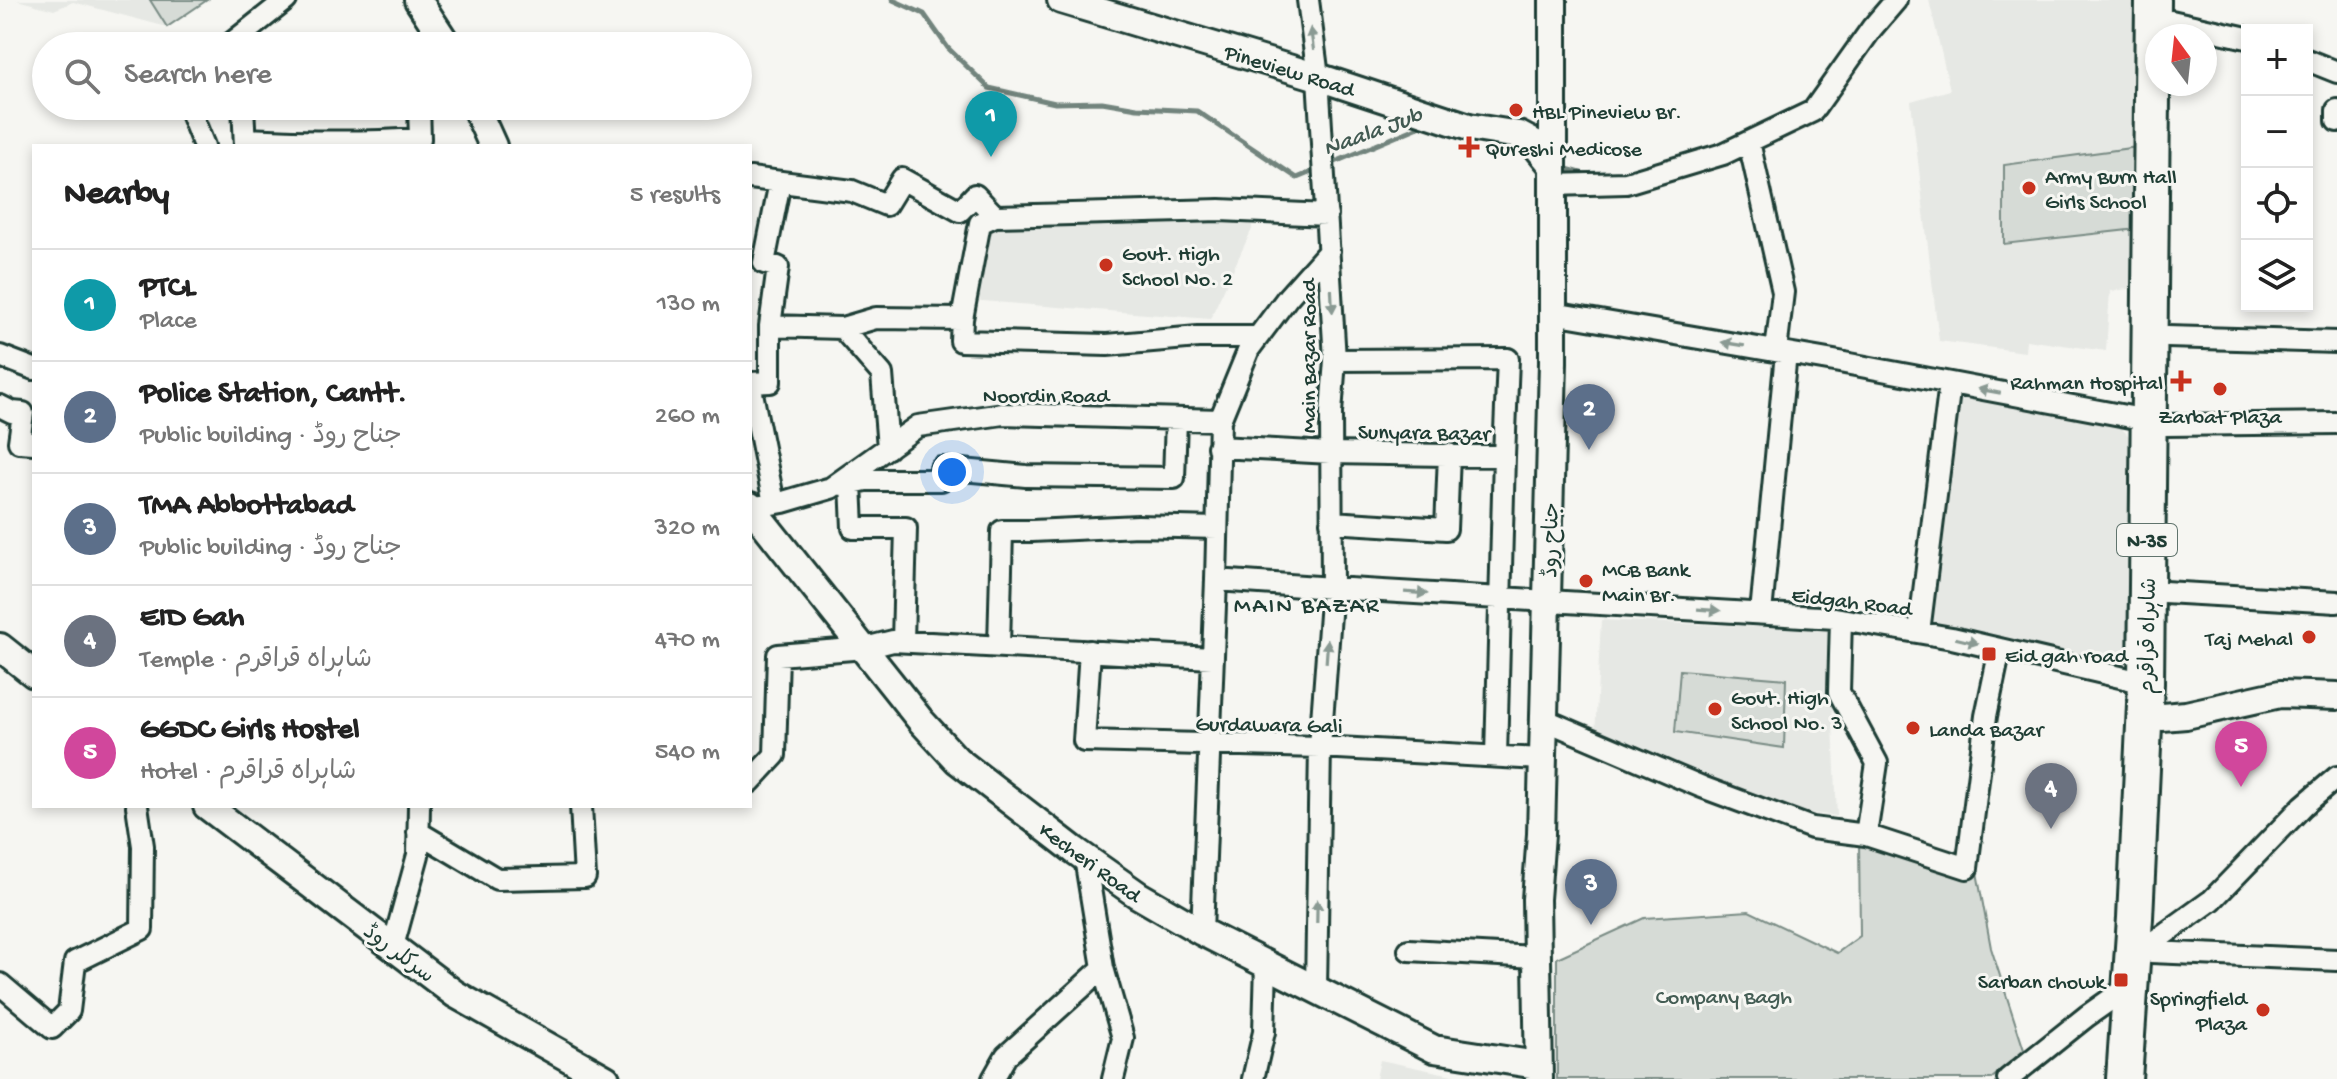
<!DOCTYPE html>
<html lang="en">
<head>
<meta charset="utf-8">
<style>
	:root { --surface:#fff; --page:#f6f6f6; --text:#222; --muted:#767676; --line:#e0e0e0; --accent:#ea580c }
	body { margin:0; font-family:"Gochi Hand","Playpen Sans Arabic",sans-serif; background:var(--page); color:var(--text) }
	.controls { position:absolute; right:24px; top:24px; display:grid; overflow:hidden; border-radius:0px; box-shadow:0 4px 12px #0003 }
	.controls button { width:72px; height:72px; display:grid; place-items:center; padding:0; border:0; border-bottom:2px solid var(--line); background:var(--surface); color:var(--text); font:40px sans-serif }
	.compass { position:absolute; left:2145px; top:24px; width:72px; height:72px; border-radius:50%; background:var(--surface); box-shadow:0 4px 12px #0003; rotate:345deg }
	.you { position:absolute; left:952px; top:472px; width:28px; height:28px; margin:-20px; border:6px solid #fff; border-radius:50%; background:#1a73e8; box-shadow:0 0 0 12px #1a73e833 }
	.badge { display:grid; place-items:center; width:52px; height:52px; border-radius:50%; background:var(--accent); color:#fff; font-size:26px; font-weight:700 }
	.pin { position:absolute; translate:-50% -66px; filter:drop-shadow(0 2px 4px #0008) }
	.pin::after { content:''; position:absolute; top:42px; width:28px; height:24px; background:inherit; clip-path:polygon(0 0,100% 0,50% 100%) }
	.list { margin:0; padding:0; list-style:none }
	h2 { display:flex; justify-content:space-between; align-items:center; height:104px; margin:0; padding:0 32px; font-size:34px }
	h2 small { font-size:26px; font-weight:400; color:var(--muted) }
	.list li { display:grid; grid-template-columns:52px 1fr auto; gap:24px; align-items:center; box-sizing:border-box; height:112px; padding:0 32px; border-top:2px solid var(--line) }
	.list b { display:block; font-size:30px; white-space:nowrap }
	.list p { margin:0; font-size:26px; white-space:nowrap; color:var(--muted) }
	.list em { font-size:26px; font-style:normal; color:var(--muted) }
	.icon { flex:none; width:44px; height:44px; fill:none; stroke:currentColor; stroke-width:2; stroke-linecap:round; stroke-linejoin:round }
	.map { position:relative; flex:none; width:2337px; height:1079px; overflow:hidden }
	.search { position:absolute; background:var(--surface); box-shadow:0 4px 12px #0003; left:32px; top:32px; width:720px; height:88px; display:flex; align-items:center; gap:20px; box-sizing:border-box; padding:0 28px; border-radius:44px; color:var(--muted); font-size:30px }
	.panel { position:absolute; background:var(--surface); box-shadow:0 4px 12px #0003; left:32px; top:144px; width:720px; height:664px; border-radius:0px }
	.map>svg:first-child { display:block }
</style>
</head>
<body>
<div class="map">
<svg width="2337" height="1079" viewBox="0 0 2337 1079">
	<rect width="100%" height="100%" fill="#f6f6f2"/>
	<filter id="ink" filterUnits="userSpaceOnUse"><feTurbulence type="fractalNoise" baseFrequency=".0125" numOctaves="2"/><feDisplacementMap in="SourceGraphic" scale="16" xChannelSelector="R" yChannelSelector="G"/><feConvolveMatrix kernelMatrix="1 2 1 2 8 2 1 2 1" color-interpolation-filters="sRGB"/></filter>
	<g filter="url(#ink)">
		<path fill="#e6e8e4" d="M 17,0 L 207,0 L 167,27 L 73,2 L 54,10 Z
			M 1929,0 L 2139,0 L 2138,288 L 2110,291 L 2106,351 L 2026,340 L 2025,352 L 1939,341 L 1911,101 L 1950,90 Z
			M 1251,214 L 1252,229 L 1210,319 L 970,300 L 983,224 Z
			M 1942,395 L 2116,423 L 2137,444 L 2132,670 L 1921,620 Z
			M 1601,620 L 1829,630 L 1837,816 L 1799,812 L 1595,735 Z
			M 1380,1060 L 1471,1079 L 1376,1079 Z"/>
		<path fill="#d6dbd6" stroke="#7a8c85" stroke-width="2" d="M 150,0 L 207,0 L 167,27 Z
			M 2138,147 L 2137,229 L 2004,244 L 2004,165 Z
			M 1680,670 L 1786,679 L 1784,748 L 1675,732 Z
			M 1859,839 L 1977,872 L 1991,948 L 2024,1050 L 1991,1079 L 1557,1079 L 1557,958 L 1644,918 L 1749,911 L 1837,953 L 1860,936 Z"/>
		<g fill="none" stroke-linecap="round" stroke-linejoin="round">
			<path stroke="#72847d" stroke-width="5" d="M 893,0 L 924,14 L 948,48 L 989,88 L 1055,103 L 1102,102 L 1137,108 L 1197,111 L 1297,178 L 1319,169
				M 1328,165 L 1426,124
				M 1563,168 L 1588,175"/>
			<g stroke="#1f3d34" stroke-width="26">
				<path id="street" d="M 1308,0 L 1318,77 L 1335,360 L 1331,413 L 1332,588 L 1835,618 L 1952,638 L 2146,683
					M 2171,21 L 2247,38
					M 228,46 L 286,0
					M 2307,60 L 2337,72
					M 188,106 L 204,146
					M 243,106 L 245,146
					M 2337,110 L 2337,121
					M 245,139 C 303,142 361,143 420,139 L 419,106
					M 1749,142 L 1783,292 L 1776,351
					M 750,178 L 852,191 L 886,205 L 902,179 L 960,211 L 975,195 L 995,216 L 1220,210 L 1327,215
					M 1552,185 L 1626,183 L 1723,154 L 1813,111 L 1872,28 L 1896,0
					M 1553,313 L 1834,361 L 2147,420
					M 962,319 L 961,341 L 1107,345 L 1198,337 L 1258,337
					M 770,326 L 842,328 L 882,374 L 888,448
					M 842,328 L 876,318 L 962,319 L 980,223 L 995,216
					M 2167,337 L 2337,342
					M 0,356 L 34,369
					M 750,383 L 770,382 L 770,326 L 778,267 L 764,263 L 780,182
					M 750,383 L 774,503
					M 0,406 L 12,412 L 23,413 L 19,442 L 34,443
					M 2165,425 L 2337,423
					M 1218,447 L 1331,453 L 1504,456 L 1508,359 L 1335,360
					M 851,483 L 853,528 L 906,528 L 903,641
					M 843,485 L 866,480 L 941,480 L 941,468 L 1026,476 L 1174,478 L 1176,419
					M 750,508 L 783,502 L 831,488 L 918,426 L 1003,414 L 1220,420
					M 1331,522 L 1446,529 L 1449,454
					M 1216,580 L 1332,588 L 1320,747 L 1316,989
					M 2164,592 L 2337,602
					M 1761,613 L 1786,353
					M 1841,619 L 1839,692 L 1877,763 L 1866,835 L 1967,868 L 1986,716 L 2000,649
					M 1919,632 L 1950,383
					M 999,646 L 1002,531 L 1032,531 L 1138,526 L 1217,528
					M 1090,651 L 1084,741 L 1320,747 L 1541,759
					M 1543,719 L 1702,787 L 1812,828 L 1866,835
					M 1496,756 L 1504,456
					M 750,782 L 775,755 L 778,655 L 865,648 L 893,641 L 1212,658
					M 418,832 L 497,879 L 585,877 L 581,806
					M 1202,932 L 1216,580 L 1220,420 L 1249,349 L 1288,297 L 1329,251
					M 2152,943 L 2212,900 L 2303,806 L 2337,777
					M 393,946 L 418,855 L 419,806
					M 1409,950 L 1536,957
					M 2151,952 L 2337,960
					M 1103,968 L 1123,1038 L 1113,1079
					M 0,984 L 52,1028 L 69,1011 L 75,962 L 142,929 L 143,846 L 137,806
					M 993,1079 L 1006,1056 L 1103,968 L 1085,858
					M 1253,1079 L 1264,1032 L 1266,964
					M 2008,1079 L 2087,1016 L 2131,985"/>
			</g>
			<g stroke="#1f3d34" stroke-width="32">
				<path id="secondary" d="M 418,0 L 448,46
					M 1061,0 L 1318,77 L 1469,127 L 1519,135 L 1534,143 L 1552,165
					M 475,106 L 493,146
					M 750,506 L 921,721 L 957,760 L 1074,850 L 1138,895 L 1202,932 L 1434,1049 L 1537,1065
					M 0,647 L 34,674
					M 2162,717 L 2186,715 L 2280,694 L 2337,696
					M 207,806 L 455,994 L 606,1079
					M 1539,1079 L 1536,899 L 1541,834 L 1553,362 L 1553,0"/>
			</g>
			<g stroke="#1f3d34" stroke-width="40">
				<path id="highway" d="M 2124,1079 L 2135,918 L 2146,683 L 2153,0"/>
			</g>
			<use href="#street" stroke="#f6f6f2" stroke-width="20"/>
			<use href="#secondary" stroke="#f6f6f2" stroke-width="26"/>
			<use href="#highway" stroke="#f6f6f2" stroke-width="34"/>
		</g>
		<defs><path id="oneway-solid" d="M-6-.8H1V-3.2L6.5 0L1 3.2V.8H-6Z" transform="scale(2)"/></defs>
		<g fill="#8a9a93">
			<use href="#oneway-solid" transform="translate(1312 39) rotate(-98)"/>
			<use href="#oneway-solid" transform="translate(1332 301) rotate(87)"/>
			<use href="#oneway-solid" transform="translate(1733 344) rotate(-171)"/>
			<use href="#oneway-solid" transform="translate(1989 391) rotate(-169)"/>
			<use href="#oneway-solid" transform="translate(1416 593) rotate(4)"/>
			<use href="#oneway-solid" transform="translate(1709 610) rotate(4)"/>
			<use href="#oneway-solid" transform="translate(1967 641) rotate(13)"/>
			<use href="#oneway-solid" transform="translate(1327 651) rotate(-86)"/>
			<use href="#oneway-solid" transform="translate(1317 911) rotate(-89)"/>
		</g>
	</g>
	<g fill="#c8321e" stroke="#f6f6f2" stroke-width="3">
		<circle cx="1516" cy="110" r="8"/>
		<path d="M1465 135h8v8h8v8h-8v8h-8v-8h-8v-8h8z"/>
		<circle cx="2029" cy="188" r="8"/>
		<circle cx="1106" cy="265" r="8"/>
		<path d="M2177 369h8v8h8v8h-8v8h-8v-8h-8v-8h8z"/>
		<circle cx="2220" cy="389" r="8"/>
		<circle cx="1586" cy="581" r="8"/>
		<circle cx="2309" cy="637" r="8"/>
		<rect x="1981" y="646" width="16" height="16" rx="4"/>
		<circle cx="1715" cy="709" r="8"/>
		<circle cx="1913" cy="728" r="8"/>
		<rect x="2113" y="972" width="16" height="16" rx="4"/>
		<circle cx="2263" cy="1010" r="8"/>
	</g>
	<g text-anchor="middle" stroke-width="6" stroke-linejoin="round" paint-order="stroke">
		<rect fill="#f6f6f2" stroke="#60746d" stroke-width="2" x="2117" y="524" width="60" height="32" rx="6"/>
		<g font-size="20" font-weight="bold" fill="#1f3d34">
			<text x="2147" y="547">N-35</text>
		</g>
		<g font-size="22" fill="#1f3d34" stroke="#f6f6f2">
			<text transform="translate(1290 69) rotate(17)" y="8">Pineview Road</text>
			<text transform="translate(1307 356) rotate(-90)" y="8">Main Bazar Road</text>
			<text x="1046" y="402">Noordin Road</text>
			<text transform="translate(1424 431) rotate(1)" y="8">Sunyara Bazar</text>
			<text transform="translate(1549 540) rotate(-89)" y="8">جناح روڈ</text>
			<text transform="translate(1852 600) rotate(7)" y="8">Eidgah Road</text>
			<text transform="translate(2146 636) rotate(-89)" y="8">شاہراہ قراقرم</text>
			<text transform="translate(1269 723) rotate(1)" y="8">Gurdawara Gali</text>
			<text transform="translate(1091 861) rotate(36)" y="8">Kecheri Road</text>
			<text transform="translate(400 952) rotate(37)" y="8">سرکلر روڈ</text>
		</g>
		<g font-size="22" fill="#1f3d34" stroke="#f6f6f2" text-anchor="start">
			<text x="1532" y="118">HBL Pineview Br.</text>
			<text x="1485" y="155">Qureshi Medicose</text>
			<text x="2045" y="183">Army Burn Hall<tspan x="2045" dy="25">Girls School</tspan></text>
			<text x="1122" y="260">Govt. High<tspan x="1122" dy="25">School No. 2</tspan></text>
			<text x="2163" y="389" text-anchor="end">Rahman Hospital</text>
			<text x="2220" y="423" text-anchor="middle">Zarbat Plaza</text>
			<text x="1602" y="576">MCB Bank<tspan x="1602" dy="25">Main Br.</tspan></text>
			<text x="2293" y="645" text-anchor="end">Taj Mehal</text>
			<text x="2005" y="662">Eid gah road</text>
			<text x="1731" y="704">Govt. High<tspan x="1731" dy="25">School No. 3</tspan></text>
			<text x="1929" y="736">Landa Bazar</text>
			<text x="2105" y="988" text-anchor="end">Sarban chowk</text>
			<text x="2247" y="1005" text-anchor="end">Springfield<tspan x="2247" dy="25">Plaza</tspan></text>
		</g>
		<g font-size="22" fill="#445d54" stroke="#f6f6f2">
			<text x="1724" y="1003">Company Bagh</text>
		</g>
		<g font-size="24" font-style="italic" fill="#425a52" stroke="#f6f6f2">
			<text transform="translate(1372 130) rotate(-20)" y="8">Naala Jub</text>
		</g>
		<g font-size="24" letter-spacing="2" fill="#1f3d34" stroke="#f6f6f2">
			<text x="1307" y="612">MAIN BAZAR</text>
		</g>
	</g>
</svg>
<div class="controls">
<button>+</button>
<button>−</button>
<button><svg class="icon" aria-label="locate" viewBox="0 0 24 24"><circle cx="12" cy="12" r="6"/><path d="M12 2v4M12 18v4M2 12h4M18 12h4"/></svg></button>
<button><svg class="icon" aria-label="layers" viewBox="0 0 24 24"><path d="M12 4l9 5-9 5-9-5zM3 14l9 5 9-5"/></svg></button>
</div>
<svg class="compass" viewBox="-18 -18 36 36"><path d="M0-13l5 13h-10z" fill="#e53935"/><path d="M0 13l5-13h-10z" fill="#767676"/></svg>
<div class="you"></div>
<div class="pin badge" style="left:991px;top:157px;background:#0f9aa8">1</div>
<div class="pin badge" style="left:1589px;top:450px;background:#5c6f8a">2</div>
<div class="pin badge" style="left:1591px;top:925px;background:#5c6f8a">3</div>
<div class="pin badge" style="left:2051px;top:829px;background:#6b7280">4</div>
<div class="pin badge" style="left:2241px;top:787px;background:#d1479c">5</div>
<div class="search"><svg class="icon" aria-label="search" viewBox="0 0 24 24"><circle cx="10" cy="10" r="6"/><path d="M15 15l6 6"/></svg>Search here</div>
<section class="panel">
<h2>Nearby<small>5 results</small></h2>
<ul class="list">
<li><span class="badge" style="background:#0f9aa8">1</span><div><b>PTCL</b><p>Place</p></div><em>130 m</em></li>
<li><span class="badge" style="background:#5c6f8a">2</span><div><b>Police Station, Cantt.</b><p>Public building · جناح روڈ</p></div><em>260 m</em></li>
<li><span class="badge" style="background:#5c6f8a">3</span><div><b>TMA Abbottabad</b><p>Public building · جناح روڈ</p></div><em>320 m</em></li>
<li><span class="badge" style="background:#6b7280">4</span><div><b>EID Gah</b><p>Temple · شاہراہ قراقرم</p></div><em>470 m</em></li>
<li><span class="badge" style="background:#d1479c">5</span><div><b>GGDC Girls Hostel</b><p>Hotel · شاہراہ قراقرم</p></div><em>540 m</em></li>
</ul>
</section>
</div>
</body>
</html>
